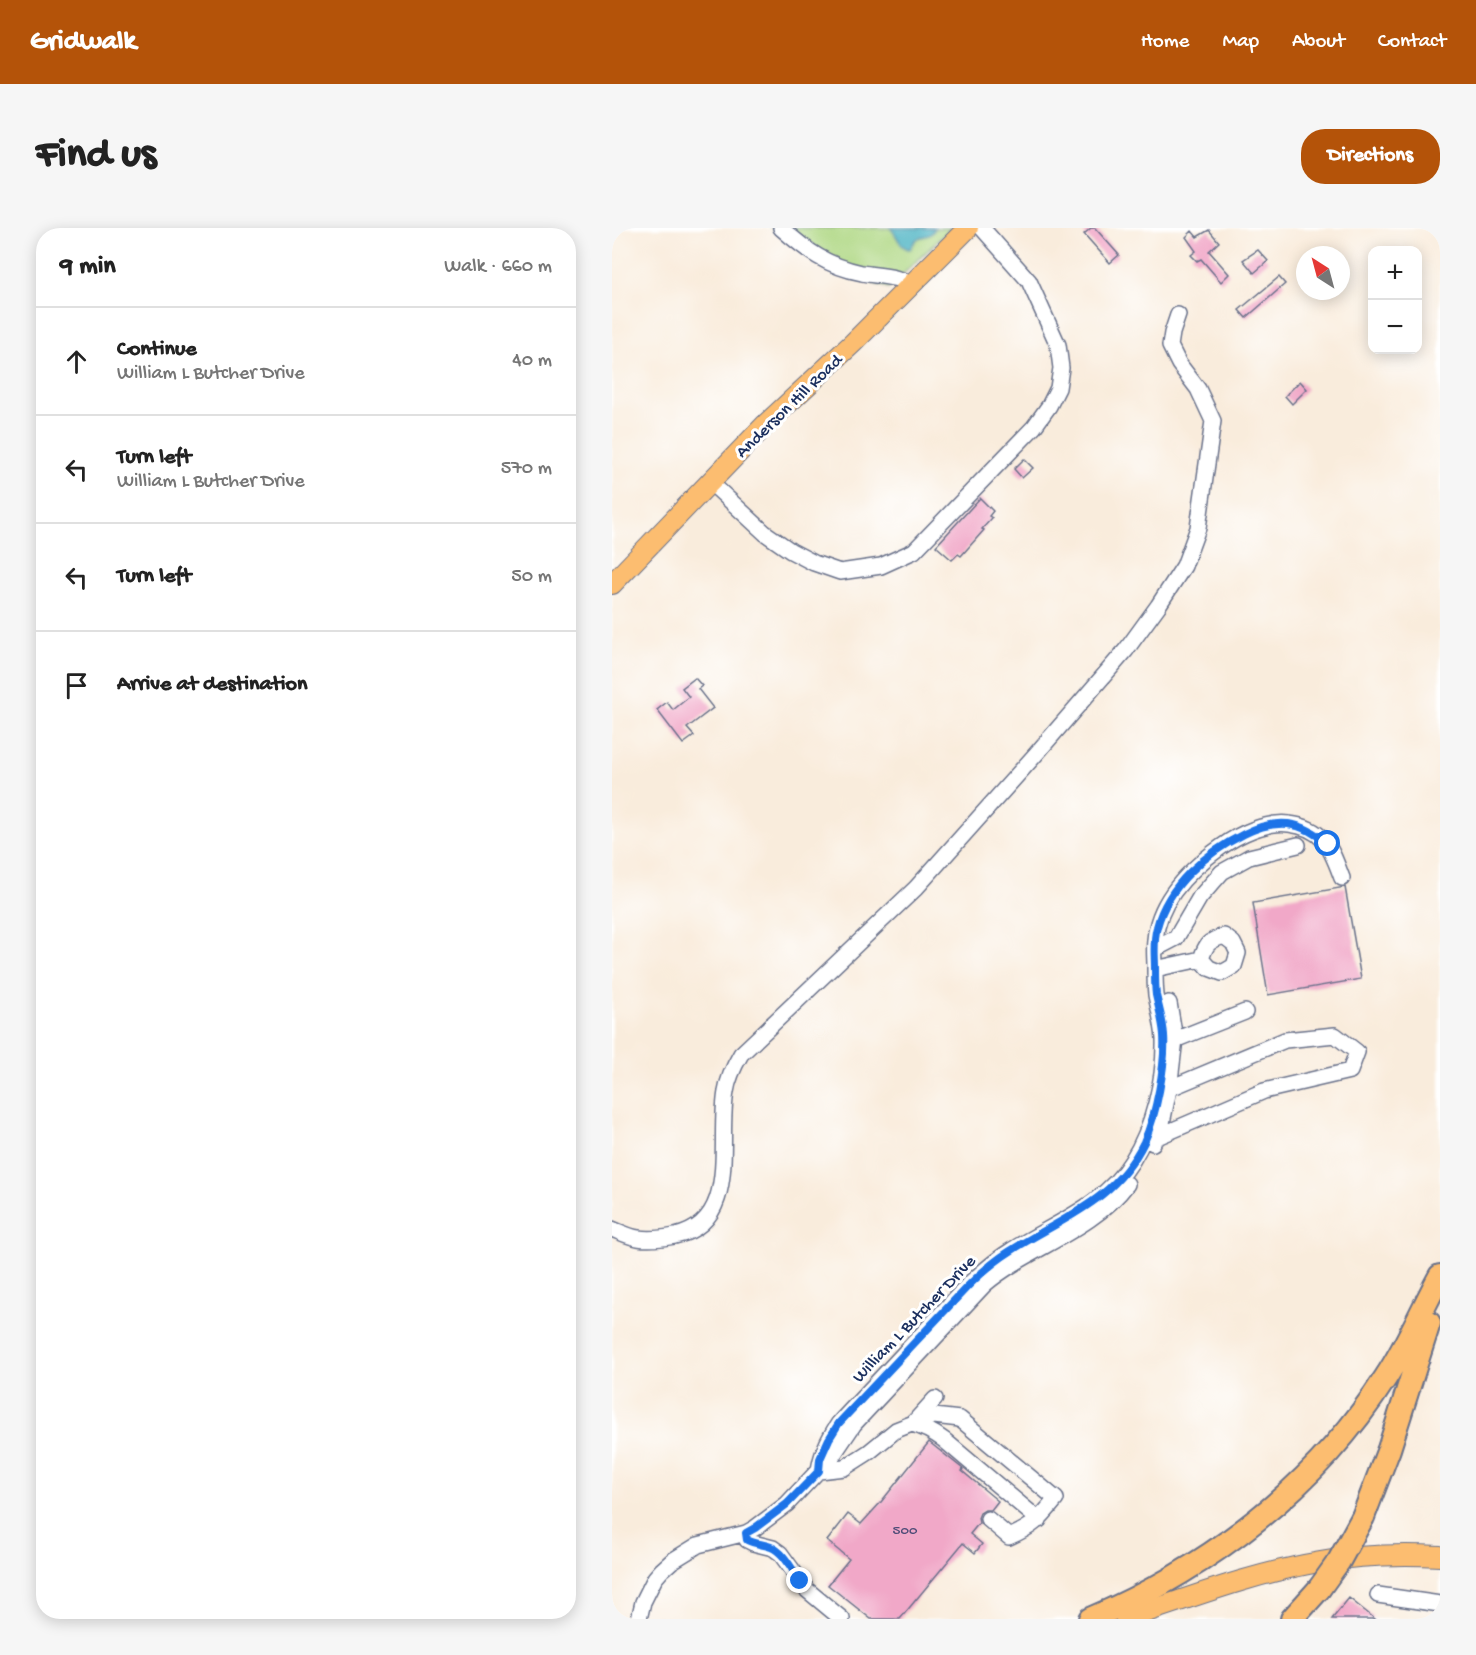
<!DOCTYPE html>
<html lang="en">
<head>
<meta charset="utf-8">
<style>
	:root { --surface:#fff; --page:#f6f6f6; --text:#222; --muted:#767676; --line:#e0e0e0; --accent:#b45309 }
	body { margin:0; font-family:"Gochi Hand",sans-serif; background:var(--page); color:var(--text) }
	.controls { position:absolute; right:18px; top:18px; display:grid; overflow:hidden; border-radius:12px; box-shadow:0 3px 15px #0003 }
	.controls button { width:54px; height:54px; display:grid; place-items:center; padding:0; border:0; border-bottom:2px solid var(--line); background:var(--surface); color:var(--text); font:30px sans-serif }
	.compass { position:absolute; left:684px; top:18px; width:54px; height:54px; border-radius:50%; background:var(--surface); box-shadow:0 3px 15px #0003; rotate:324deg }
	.stop { position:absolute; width:18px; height:18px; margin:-14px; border:4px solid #1a73e8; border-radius:50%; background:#fff }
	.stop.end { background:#1a73e8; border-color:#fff; box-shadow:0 2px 6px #0008 }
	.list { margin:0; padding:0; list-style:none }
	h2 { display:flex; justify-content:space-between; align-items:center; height:78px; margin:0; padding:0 24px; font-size:26px }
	h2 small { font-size:20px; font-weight:400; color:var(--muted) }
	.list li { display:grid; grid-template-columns:39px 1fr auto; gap:18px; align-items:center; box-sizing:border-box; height:108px; padding:0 24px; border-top:2px solid var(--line) }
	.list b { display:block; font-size:22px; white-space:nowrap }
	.list p { margin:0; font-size:20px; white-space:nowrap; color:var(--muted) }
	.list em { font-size:20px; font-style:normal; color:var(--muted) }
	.icon { flex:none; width:33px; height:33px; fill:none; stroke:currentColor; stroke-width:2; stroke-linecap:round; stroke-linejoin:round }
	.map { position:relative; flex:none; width:828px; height:1391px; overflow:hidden; border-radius:24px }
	header { display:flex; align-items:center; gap:36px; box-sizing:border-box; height:84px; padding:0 30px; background:var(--accent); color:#fff }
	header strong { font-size:28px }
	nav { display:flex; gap:33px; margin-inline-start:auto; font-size:21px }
	.intro { display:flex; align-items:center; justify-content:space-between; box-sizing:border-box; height:144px; padding:0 36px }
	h1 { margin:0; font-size:42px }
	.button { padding:15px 27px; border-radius:24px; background:var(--accent); color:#fff; font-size:21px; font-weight:700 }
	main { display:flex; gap:36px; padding:0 36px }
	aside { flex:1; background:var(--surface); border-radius:24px; box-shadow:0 3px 15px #0003 }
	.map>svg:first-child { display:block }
</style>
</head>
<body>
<header>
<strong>Gridwalk</strong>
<nav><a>Home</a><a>Map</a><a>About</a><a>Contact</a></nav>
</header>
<div class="intro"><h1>Find us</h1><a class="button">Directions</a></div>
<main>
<aside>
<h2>9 min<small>Walk · 660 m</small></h2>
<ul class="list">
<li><svg class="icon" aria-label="ahead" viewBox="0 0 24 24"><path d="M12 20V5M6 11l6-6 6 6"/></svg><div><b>Continue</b><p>William L Butcher Drive</p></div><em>40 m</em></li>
<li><svg class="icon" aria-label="left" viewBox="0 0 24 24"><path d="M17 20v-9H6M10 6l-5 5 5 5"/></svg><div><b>Turn left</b><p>William L Butcher Drive</p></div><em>570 m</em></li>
<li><svg class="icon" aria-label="left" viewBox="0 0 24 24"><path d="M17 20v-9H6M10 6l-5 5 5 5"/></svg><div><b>Turn left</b></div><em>50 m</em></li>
<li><svg class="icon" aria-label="arrive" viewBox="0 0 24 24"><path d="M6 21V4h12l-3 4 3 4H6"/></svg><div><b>Arrive at destination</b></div></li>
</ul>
</aside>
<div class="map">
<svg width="828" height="1391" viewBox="0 0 828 1391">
	<rect width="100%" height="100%" fill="#fff"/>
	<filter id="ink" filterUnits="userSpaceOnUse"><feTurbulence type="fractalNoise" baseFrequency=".0167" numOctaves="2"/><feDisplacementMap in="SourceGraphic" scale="12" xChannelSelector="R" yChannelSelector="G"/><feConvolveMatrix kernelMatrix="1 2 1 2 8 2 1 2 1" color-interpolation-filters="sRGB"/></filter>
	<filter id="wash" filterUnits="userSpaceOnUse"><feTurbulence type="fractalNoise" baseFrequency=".008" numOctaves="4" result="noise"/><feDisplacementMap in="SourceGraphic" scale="24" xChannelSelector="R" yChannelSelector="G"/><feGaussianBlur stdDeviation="1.35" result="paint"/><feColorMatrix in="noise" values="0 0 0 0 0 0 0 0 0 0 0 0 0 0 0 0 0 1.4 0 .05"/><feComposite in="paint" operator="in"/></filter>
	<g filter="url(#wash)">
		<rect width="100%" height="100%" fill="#f9ecdc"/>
		<path fill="#aed782" stroke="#648370" stroke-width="1.5" d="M 159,0 L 339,0 L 277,60 L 232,47 Z"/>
		<path fill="#41aebf" stroke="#2e6e8e" stroke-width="1.5" d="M 278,0 L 323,0 C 318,12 310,5 303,13 C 301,16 300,19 298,21 C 287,20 286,7 278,0 Z"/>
		<g id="blocks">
			<path fill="#f1a8c8" d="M 479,0 L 483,0 L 507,27 L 498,35 L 472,6 Z
				M 597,2 L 607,14 L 597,23 L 617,46 L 609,54 L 589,31 L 585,33 L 579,27 L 584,23 L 574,9 L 580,3 L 585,9 Z
				M 646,22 L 656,33 L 642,45 L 631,32 Z
				M 667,49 L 673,56 L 634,90 L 627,82 Z
				M 688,153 L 695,161 L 680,176 L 673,168 Z
				M 412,231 L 421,240 L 410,250 L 402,241 Z
				M 368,270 L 381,283 L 377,288 L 380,290 L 370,301 L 372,302 L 349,328 L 346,326 L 340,332 L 324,318 Z
				M 83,450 L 90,458 L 86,461 L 101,480 L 75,500 L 82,508 L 71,516 L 45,482 L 55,474 L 61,482 L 77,469 L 70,460 Z
				M 733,659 L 749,751 L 656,767 L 641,675 Z
				M 317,1214 L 351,1241 L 350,1243 L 386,1273 L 379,1282 L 373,1282 L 368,1285 L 366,1290 L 367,1295 L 358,1306 L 370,1316 L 363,1325 L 351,1315 L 288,1391 L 259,1391 L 216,1357 L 237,1331 L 215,1313 L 236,1286 L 249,1296 L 269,1274 Z
				M 737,1370 L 763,1391 L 720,1391 Z"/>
		</g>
	</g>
	<g filter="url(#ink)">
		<use href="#blocks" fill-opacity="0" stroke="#69718a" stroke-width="1.5"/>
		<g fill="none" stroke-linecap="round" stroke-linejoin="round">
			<g stroke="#69718a" stroke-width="18">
				<path id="minor" d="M 169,0 C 195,23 215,38 250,45 C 267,48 284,48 300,56
					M 98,254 L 153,305 L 179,323 L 202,335 L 228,344 L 269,338 L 302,323 L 422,199 L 437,178 L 446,160 L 449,140 L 446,117 L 417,53 L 370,0
					M 612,708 L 621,715 L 626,725 L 622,738 L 610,745 L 597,740 L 589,731 C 594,716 596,713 612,708 Z
					M 543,721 L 564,710 L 588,669 L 610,644 L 637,629 L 686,617
					M 543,741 L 589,731
					M 555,815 L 633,784
					M 538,912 L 652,863 L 738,843 L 745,824 L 723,807 L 673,812 L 551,863
					M 541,915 L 550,895 L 557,861 L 563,811 L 557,775
					M 0,1001 C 8,1004 18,1009 26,1010 C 38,1012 52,1010 63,1008 C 129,994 105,912 114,864 C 116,850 122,838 129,826 L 304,660 L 424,526 L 514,422 L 546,378 L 572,338 L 586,300 L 601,193 L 586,161 L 567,136 L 558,118 L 560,105 L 566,87
					M 303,1193 L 323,1171
					M 300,1196 C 312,1199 321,1204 332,1212 L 427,1292
					M 207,1243 C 209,1225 217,1210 227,1195 L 355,1058 C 368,1046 381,1034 397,1024 C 440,996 492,979 520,933 C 541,900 553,851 552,811 C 551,796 547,782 544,767 C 543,758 543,748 543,739 C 543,730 542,721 543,712 C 546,672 578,641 609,619 C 627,606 655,593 677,596 C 713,600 719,621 730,650
					M 207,1243 L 232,1240 L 257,1224 L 284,1202 L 312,1191 L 322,1188 L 348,1191 L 444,1271 C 427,1292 422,1298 397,1309 L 376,1291
					M 134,1305 L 135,1312 L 141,1315 L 161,1320 L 168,1325 L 195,1362 L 230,1391
					M 766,1367 L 828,1376
					M 27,1391 L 31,1374 L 43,1350 L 50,1342 L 60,1333 L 86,1317 L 134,1305 L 143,1300 L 175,1276 L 221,1227 L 242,1196 L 373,1056 C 417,1019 480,1003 515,956"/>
			</g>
			<g stroke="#69718a" stroke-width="22">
				<path id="major" d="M 0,356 L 156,194 L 241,115 L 356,0
					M 514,1391 C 577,1370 642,1345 708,1334 C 748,1327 788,1326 828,1328"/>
			</g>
			<g stroke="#69718a" stroke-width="26">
				<path id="highway" d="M 751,1289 L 777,1221 L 817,1095
					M 478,1391 C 596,1341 705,1258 774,1149 C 795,1117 810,1081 828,1048
					M 680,1391 L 707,1361"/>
			</g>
			<use href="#minor" stroke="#fff" stroke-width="15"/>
			<use href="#major" stroke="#fcbd6f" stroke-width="20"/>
			<use href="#highway" stroke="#fcbd6f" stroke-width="22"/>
			<g stroke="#69718a" stroke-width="26" stroke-linecap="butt">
				<path id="highway-bridge" d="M 707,1361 L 727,1333 L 751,1289"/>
			</g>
			<use href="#highway-bridge" stroke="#fcbd6f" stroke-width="22"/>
		</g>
	</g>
	<g fill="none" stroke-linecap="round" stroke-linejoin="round" filter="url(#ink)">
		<path stroke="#1a73e8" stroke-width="8" d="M 188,1353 C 180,1342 172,1324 159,1319 C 151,1316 143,1316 135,1312 L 134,1305 L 143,1300 L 175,1276 L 207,1243 L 208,1231 L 217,1211 L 227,1195 L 355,1059 C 368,1046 381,1034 397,1024 C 449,990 502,975 532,914 C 544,888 554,837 552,807 C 551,793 547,781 544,767 C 543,759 543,749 543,740 C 543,726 541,713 545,699 C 556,657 594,625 632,606 C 664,590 689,592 716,616"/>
	</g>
	<g text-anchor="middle" stroke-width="6" stroke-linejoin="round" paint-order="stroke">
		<g font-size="15" fill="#504d78">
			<text x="293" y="1306">500</text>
		</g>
		<g font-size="18" fill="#1b2f5e" stroke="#fff">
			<text transform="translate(176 177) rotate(-44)" y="6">Anderson Hill Road</text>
			<text transform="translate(301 1090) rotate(-46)" y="6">William L Butcher Drive</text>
		</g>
	</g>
</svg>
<div class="controls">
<button>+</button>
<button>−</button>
</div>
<svg class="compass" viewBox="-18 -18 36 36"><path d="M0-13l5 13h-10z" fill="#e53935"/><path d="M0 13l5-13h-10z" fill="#767676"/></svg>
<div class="stop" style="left:716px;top:616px"></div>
<div class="stop end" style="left:188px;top:1353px"></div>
</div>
</main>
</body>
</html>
